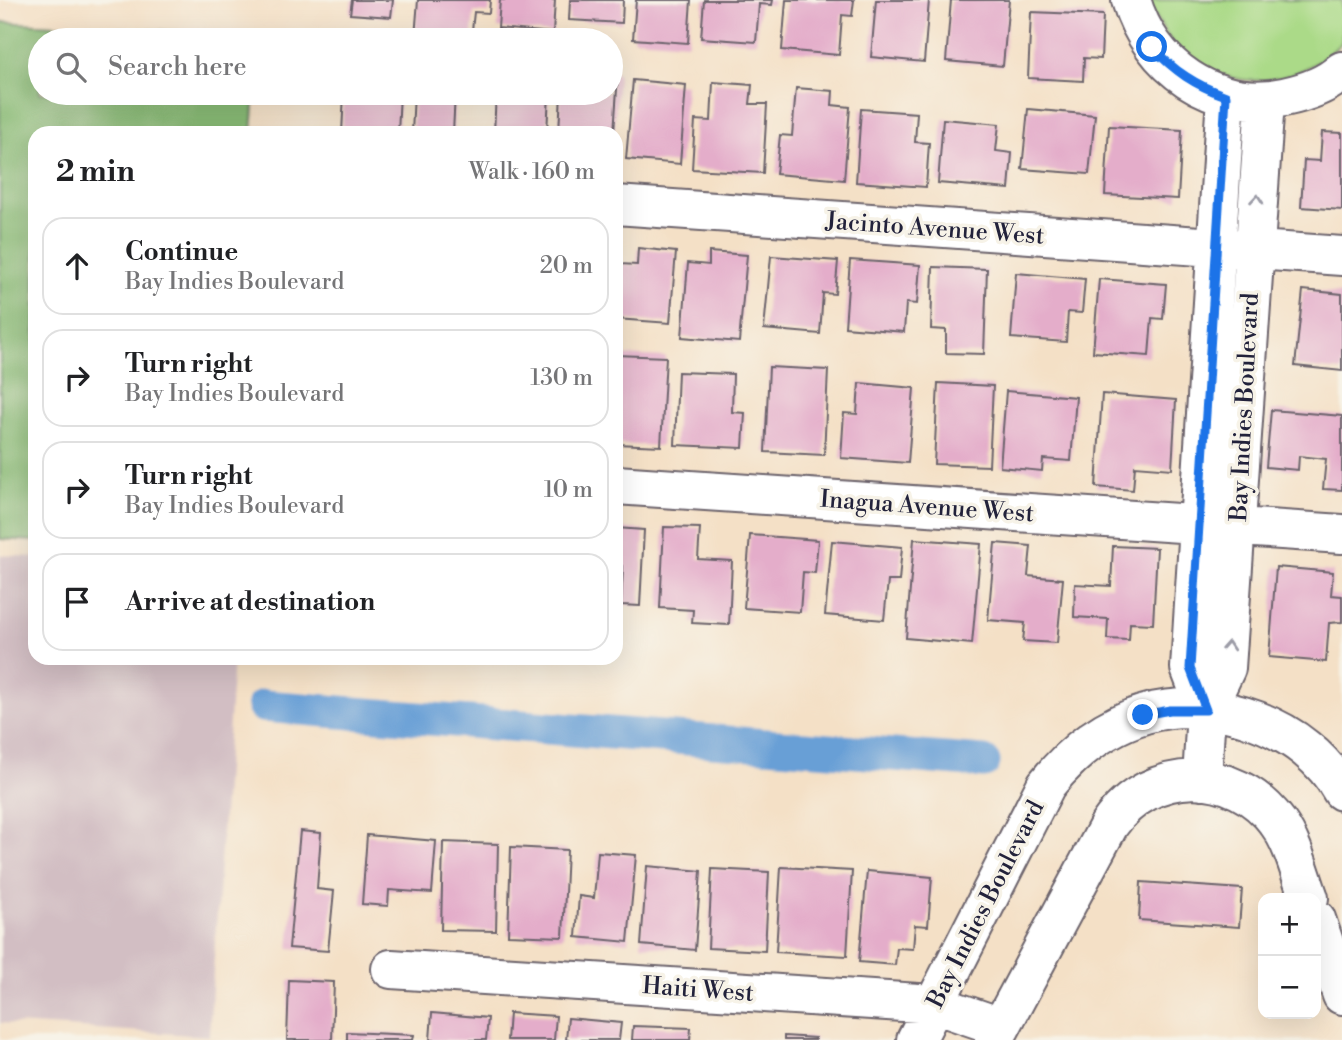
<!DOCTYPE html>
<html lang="en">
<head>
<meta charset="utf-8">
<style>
	:root { --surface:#fff; --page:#f2f2f2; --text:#202124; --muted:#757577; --line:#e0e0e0 }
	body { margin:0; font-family:"Libre Bodoni",serif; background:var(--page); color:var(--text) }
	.controls { position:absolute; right:21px; bottom:21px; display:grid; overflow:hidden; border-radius:14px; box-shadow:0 7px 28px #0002 }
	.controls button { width:63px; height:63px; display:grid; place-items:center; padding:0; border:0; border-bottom:2px solid var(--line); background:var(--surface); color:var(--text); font:35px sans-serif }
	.stop { position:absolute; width:21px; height:21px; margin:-16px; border:5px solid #1a73e8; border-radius:50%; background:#fff }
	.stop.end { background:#1a73e8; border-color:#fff; box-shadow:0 2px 7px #0008 }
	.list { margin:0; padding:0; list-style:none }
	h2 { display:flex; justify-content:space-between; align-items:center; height:91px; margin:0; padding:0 28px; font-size:30px }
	h2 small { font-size:23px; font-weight:400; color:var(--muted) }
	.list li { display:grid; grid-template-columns:46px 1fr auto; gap:21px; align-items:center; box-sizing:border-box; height:98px; margin:0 14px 14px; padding:0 14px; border:2px solid var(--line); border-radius:21px }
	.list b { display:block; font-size:26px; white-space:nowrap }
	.list p { margin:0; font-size:23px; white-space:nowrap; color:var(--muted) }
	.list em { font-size:23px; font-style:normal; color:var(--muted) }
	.icon { flex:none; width:38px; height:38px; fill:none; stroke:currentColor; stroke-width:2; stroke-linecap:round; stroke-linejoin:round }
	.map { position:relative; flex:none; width:1342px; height:1040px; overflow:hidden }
	.search { position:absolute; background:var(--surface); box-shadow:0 7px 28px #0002; left:28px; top:28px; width:595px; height:77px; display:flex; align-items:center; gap:18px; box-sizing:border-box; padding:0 24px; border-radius:38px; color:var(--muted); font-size:26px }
	.panel { position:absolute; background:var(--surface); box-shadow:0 7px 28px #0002; left:28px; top:126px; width:595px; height:539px; border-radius:21px }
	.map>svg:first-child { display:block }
</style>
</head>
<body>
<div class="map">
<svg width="1342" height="1040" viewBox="0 0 1342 1040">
	<rect width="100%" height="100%" fill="#f7f3e8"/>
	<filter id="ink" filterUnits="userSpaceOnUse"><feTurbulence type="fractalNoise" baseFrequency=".0143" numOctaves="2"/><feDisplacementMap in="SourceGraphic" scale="14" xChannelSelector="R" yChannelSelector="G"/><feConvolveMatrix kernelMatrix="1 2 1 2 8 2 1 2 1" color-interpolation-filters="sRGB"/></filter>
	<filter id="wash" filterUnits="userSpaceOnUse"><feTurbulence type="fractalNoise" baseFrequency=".00686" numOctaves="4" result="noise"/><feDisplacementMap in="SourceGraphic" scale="28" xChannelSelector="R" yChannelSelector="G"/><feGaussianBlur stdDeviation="1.57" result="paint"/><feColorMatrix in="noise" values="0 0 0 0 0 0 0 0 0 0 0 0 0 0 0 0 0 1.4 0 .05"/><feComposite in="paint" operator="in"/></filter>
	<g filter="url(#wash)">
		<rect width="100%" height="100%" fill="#f4e0c6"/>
		<path fill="#d2bec3" d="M 0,555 L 35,557 L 35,658 L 233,658 L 209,1036 L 0,1023 Z"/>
		<path fill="#abda88" stroke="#667e62" stroke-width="2" d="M 1146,0 L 1342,0 L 1342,42 C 1304,81 1247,93 1200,65 C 1193,60 1183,56 1178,50 C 1165,36 1156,16 1146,0 Z"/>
		<path fill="#88ba74" stroke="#556e58" stroke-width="2" d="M 0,22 L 258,36 L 258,40 L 40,40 L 40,93 L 255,93 L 252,133 L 35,133 L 35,541 L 0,539 Z"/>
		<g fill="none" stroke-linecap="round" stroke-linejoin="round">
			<path stroke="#689fd6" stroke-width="33" d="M 263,706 L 984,762"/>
		</g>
		<g id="blocks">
			<path fill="#e4adca" d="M 352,0 L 393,0 L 391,17 L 350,14 Z
				M 418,0 L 490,0 L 489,13 L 474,12 L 471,40 L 415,37 Z
				M 500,0 L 555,0 L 553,33 L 498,28 Z
				M 570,0 L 623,0 L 622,23 L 569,20 Z
				M 636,0 L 691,0 L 688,43 L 633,39 Z
				M 704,0 L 773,0 L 772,5 L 759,4 L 756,42 L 701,38 Z
				M 786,0 L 854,0 L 852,16 L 842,15 L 839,55 L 782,50 Z
				M 876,0 L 929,0 L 924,62 L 871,57 Z
				M 951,0 L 1009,0 L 1003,66 L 946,61 Z
				M 1031,12 L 1103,15 L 1101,59 L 1084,58 L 1083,81 L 1028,78 Z
				M 611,73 L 618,74 L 614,133 L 559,133 L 561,93 L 611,93 Z
				M 633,80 L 686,85 L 680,164 L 626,159 Z
				M 713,82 L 752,85 L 750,104 L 767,104 L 763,173 L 692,169 L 695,120 L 711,121 Z
				M 796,88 L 833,91 L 832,105 L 850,107 L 844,180 L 776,174 L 780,135 L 792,136 Z
				M 344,93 L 400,93 L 398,133 L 342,133 Z
				M 414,93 L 455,93 L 453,133 L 412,133 Z
				M 496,93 L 549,93 L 547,133 L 494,133 Z
				M 861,109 L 917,113 L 915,142 L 929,143 L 926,187 L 856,182 Z
				M 1028,109 L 1095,115 L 1089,174 L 1022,169 Z
				M 943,119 L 999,124 L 996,151 L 1012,153 L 1009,189 L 938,183 Z
				M 1109,126 L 1182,130 L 1178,199 L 1105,195 Z
				M 1322,132 L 1342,133 L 1342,210 L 1301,207 L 1304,160 L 1320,161 Z
				M 638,248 L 676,252 L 670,323 L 616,319 L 620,264 L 637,265 Z
				M 709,252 L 747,255 L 739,342 L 682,337 L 688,263 L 709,265 Z
				M 771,256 L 838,261 L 835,294 L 823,293 L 820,334 L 764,329 Z
				M 850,260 L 920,265 L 917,304 L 906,303 L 904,332 L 845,327 Z
				M 933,267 L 987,269 L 984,354 L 946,353 L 946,330 L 931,329 Z
				M 1016,273 L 1085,279 L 1082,313 L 1068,312 L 1066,342 L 1011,338 Z
				M 1099,279 L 1166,284 L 1163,319 L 1152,318 L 1149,356 L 1093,352 Z
				M 1303,290 L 1342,294 L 1342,371 L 1295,366 Z
				M 616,355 L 666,357 L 661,446 L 616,444 Z
				M 769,367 L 828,370 L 824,455 L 765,452 Z
				M 678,372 L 733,374 L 732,412 L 745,413 L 743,448 L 675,445 Z
				M 859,383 L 914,388 L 908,463 L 841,458 L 844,413 L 857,414 Z
				M 938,383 L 993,386 L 989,466 L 934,464 Z
				M 1006,391 L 1076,397 L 1071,461 L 1043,459 L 1042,471 L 1000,467 Z
				M 1102,394 L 1176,400 L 1172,469 L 1135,466 L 1133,490 L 1096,487 Z
				M 1271,410 L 1342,416 L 1342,490 L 1323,489 L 1326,459 L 1299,456 L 1298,470 L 1266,467 Z
				M 664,527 L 700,528 L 698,559 L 732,561 L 729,625 L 692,623 L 693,610 L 660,608 Z
				M 616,528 L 644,530 L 640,606 L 621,605 L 623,566 L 616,566 Z
				M 750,535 L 818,540 L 815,573 L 803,572 L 800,612 L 744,608 Z
				M 914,539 L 981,544 L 972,644 L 906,638 Z
				M 832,541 L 902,547 L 899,581 L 888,581 L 884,620 L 825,615 Z
				M 995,543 L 1031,546 L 1028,576 L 1063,579 L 1057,643 L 1023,641 L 1025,623 L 988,620 Z
				M 1113,546 L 1157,548 L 1153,624 L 1130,623 L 1129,640 L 1107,639 L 1108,619 L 1074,617 L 1075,584 L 1111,586 Z
				M 1276,567 L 1333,572 L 1331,595 L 1342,596 L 1342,622 L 1329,623 L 1326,662 L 1269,657 Z
				M 300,831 L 321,833 L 317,889 L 334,891 L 328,951 L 289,948 Z
				M 367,835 L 436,841 L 432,893 L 389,890 L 388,906 L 362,904 Z
				M 443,842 L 498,844 L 496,931 L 441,930 Z
				M 511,847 L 567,850 L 563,937 L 508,935 Z
				M 598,852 L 636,855 L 628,942 L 576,937 L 579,896 L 594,898 Z
				M 647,866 L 701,871 L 695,950 L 641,945 Z
				M 781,867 L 852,871 L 847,956 L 776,952 Z
				M 712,869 L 769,872 L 765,951 L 708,948 Z
				M 867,871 L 932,877 L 928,926 L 915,925 L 913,949 L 897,948 L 895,965 L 859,962 Z
				M 1141,882 L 1242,889 L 1239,927 L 1139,920 Z
				M 289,980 L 334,982 L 332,1040 L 287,1040 Z
				M 432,1013 L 488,1018 L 486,1040 L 430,1040 Z
				M 509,1013 L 556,1016 L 554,1040 L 507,1040 Z
				M 568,1018 L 621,1023 L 619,1040 L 566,1040 Z
				M 633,1026 L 691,1028 L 690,1040 L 632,1040 Z
				M 347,1032 L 414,1035 L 413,1040 L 347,1040 Z
				M 784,1036 L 815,1038 L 815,1040 L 784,1040 Z"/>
		</g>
	</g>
	<g filter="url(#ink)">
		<use href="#blocks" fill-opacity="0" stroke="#6c646c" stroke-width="2"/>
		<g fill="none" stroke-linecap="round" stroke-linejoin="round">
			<g stroke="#6c646c" stroke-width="42">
				<path id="minor" d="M 1131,0 C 1151,67 1213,111 1284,97 C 1303,93 1327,85 1342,71
					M 616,205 L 1342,256
					M 616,485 L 1342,534
					M 1206,710 L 1190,668 L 1226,96
					M 1202,780 L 1206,710 L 1226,668 L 1265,101
					M 1316,919 L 1342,995
					M 391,969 L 934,1004 L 1001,1027
					M 916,1040 L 1046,785 C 1072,752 1105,726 1145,714 C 1216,694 1306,726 1342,791
					M 994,1040 L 1109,825 C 1150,765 1235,764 1278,823 C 1294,845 1300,874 1309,898"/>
			</g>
			<use href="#minor" stroke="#fff" stroke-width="38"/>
		</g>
		<defs><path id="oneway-chevron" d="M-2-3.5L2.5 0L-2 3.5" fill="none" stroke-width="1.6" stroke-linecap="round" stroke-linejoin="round" transform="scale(1.75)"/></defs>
		<g stroke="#9c9ca7">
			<use href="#oneway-chevron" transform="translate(1257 199) rotate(-85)"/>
			<use href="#oneway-chevron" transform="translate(1228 646) rotate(-86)"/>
		</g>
	</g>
	<g fill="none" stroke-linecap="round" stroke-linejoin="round" filter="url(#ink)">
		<path stroke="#1a73e8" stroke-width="9" d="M 1143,715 L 1170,710 L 1206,710 L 1190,668 L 1226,96 C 1195,85 1174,71 1152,47"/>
	</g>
	<g text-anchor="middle" stroke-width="7" stroke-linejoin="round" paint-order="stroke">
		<g font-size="24" fill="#22223b" stroke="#f7f3e8">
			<text transform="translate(935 228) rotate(4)" y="8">Jacinto Avenue West</text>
			<text transform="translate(1244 407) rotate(-87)" y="8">Bay Indies Boulevard</text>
			<text transform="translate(927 506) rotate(4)" y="8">Inagua Avenue West</text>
			<text transform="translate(985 904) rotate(-63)" y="8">Bay Indies Boulevard</text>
			<text transform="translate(698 989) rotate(4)" y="8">Haiti West</text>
		</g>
	</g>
</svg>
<div class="controls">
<button>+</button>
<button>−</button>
</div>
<div class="stop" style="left:1152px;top:47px"></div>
<div class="stop end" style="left:1143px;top:715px"></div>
<div class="search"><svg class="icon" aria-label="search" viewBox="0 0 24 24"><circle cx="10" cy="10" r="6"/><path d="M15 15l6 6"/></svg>Search here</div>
<section class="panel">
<h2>2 min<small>Walk · 160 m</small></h2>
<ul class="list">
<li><svg class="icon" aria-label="ahead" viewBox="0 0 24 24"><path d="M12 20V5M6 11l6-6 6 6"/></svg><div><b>Continue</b><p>Bay Indies Boulevard</p></div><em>20 m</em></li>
<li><svg class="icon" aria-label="right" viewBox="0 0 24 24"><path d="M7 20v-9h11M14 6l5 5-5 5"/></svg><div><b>Turn right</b><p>Bay Indies Boulevard</p></div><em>130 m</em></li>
<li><svg class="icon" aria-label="right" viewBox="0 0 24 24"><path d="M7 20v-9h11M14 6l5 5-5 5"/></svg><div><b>Turn right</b><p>Bay Indies Boulevard</p></div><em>10 m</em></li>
<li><svg class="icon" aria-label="arrive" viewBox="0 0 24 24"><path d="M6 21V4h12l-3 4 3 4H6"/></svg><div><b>Arrive at destination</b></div></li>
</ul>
</section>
</div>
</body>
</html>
